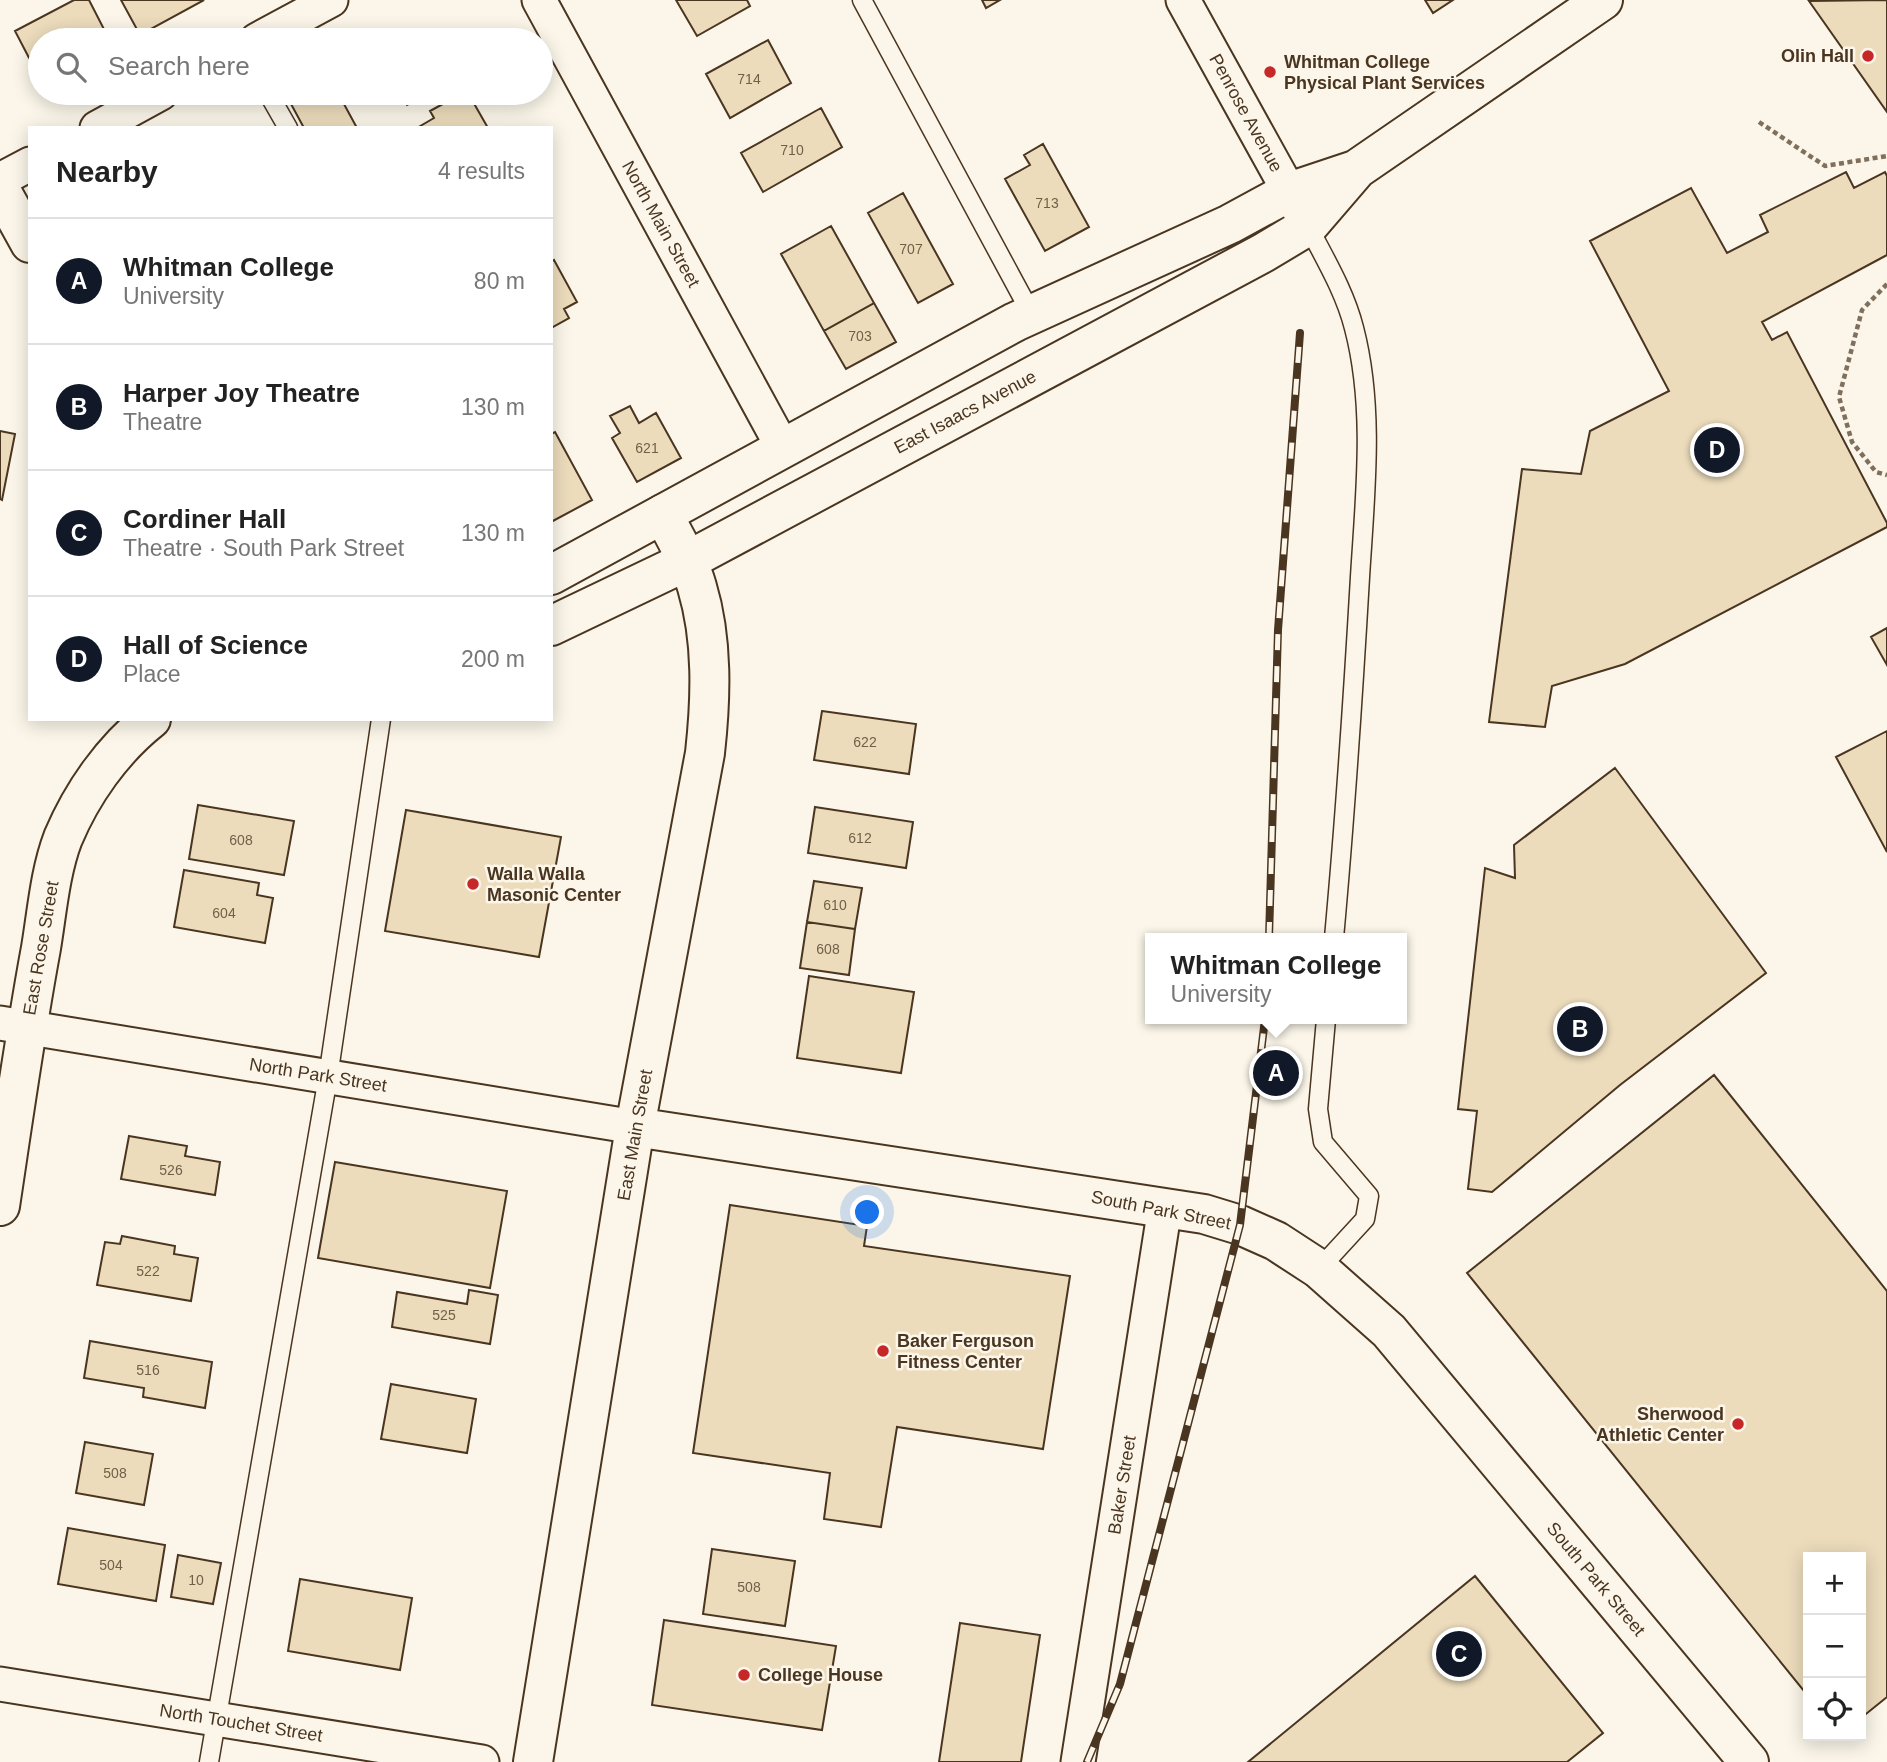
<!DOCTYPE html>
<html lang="en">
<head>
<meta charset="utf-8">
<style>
	:root { --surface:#fff; --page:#f6f6f6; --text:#222; --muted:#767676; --line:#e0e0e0; --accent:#111827 }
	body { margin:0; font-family:Arial,sans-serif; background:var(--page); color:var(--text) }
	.controls { position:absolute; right:21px; bottom:21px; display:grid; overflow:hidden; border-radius:0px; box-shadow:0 4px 18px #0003 }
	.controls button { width:63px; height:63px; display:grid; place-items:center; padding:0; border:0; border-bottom:2px solid var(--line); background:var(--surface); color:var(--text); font:35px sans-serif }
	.you { position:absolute; left:868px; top:1213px; width:24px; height:24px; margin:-18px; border:5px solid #fff; border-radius:50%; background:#1a73e8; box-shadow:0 0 0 10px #1a73e833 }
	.badge { display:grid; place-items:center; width:46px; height:46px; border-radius:50%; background:var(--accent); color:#fff; font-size:23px; font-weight:700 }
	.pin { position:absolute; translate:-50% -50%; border:4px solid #fff; box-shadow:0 2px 7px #0006 }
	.popup { position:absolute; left:1145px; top:933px; width:262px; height:91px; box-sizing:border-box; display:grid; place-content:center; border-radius:0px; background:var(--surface); filter:drop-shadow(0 2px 5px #0005); font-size:23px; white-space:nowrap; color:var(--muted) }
	.popup b { font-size:26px; color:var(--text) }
	.popup::after { content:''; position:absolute; left:50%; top:100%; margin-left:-14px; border:14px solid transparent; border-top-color:var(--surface) }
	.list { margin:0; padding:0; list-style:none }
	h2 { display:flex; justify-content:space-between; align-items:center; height:91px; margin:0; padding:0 28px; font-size:30px }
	h2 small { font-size:23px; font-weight:400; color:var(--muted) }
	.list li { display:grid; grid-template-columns:46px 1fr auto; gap:21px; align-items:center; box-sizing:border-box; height:126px; padding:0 28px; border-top:2px solid var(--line) }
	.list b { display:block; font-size:26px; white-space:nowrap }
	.list p { margin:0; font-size:23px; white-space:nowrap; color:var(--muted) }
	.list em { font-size:23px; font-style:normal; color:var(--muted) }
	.icon { flex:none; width:38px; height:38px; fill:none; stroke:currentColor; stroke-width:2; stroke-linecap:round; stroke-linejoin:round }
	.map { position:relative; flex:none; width:1887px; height:1762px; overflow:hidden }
	.search { position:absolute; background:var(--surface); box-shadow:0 4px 18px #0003; left:28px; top:28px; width:525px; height:77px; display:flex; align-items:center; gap:18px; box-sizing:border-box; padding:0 24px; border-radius:38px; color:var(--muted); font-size:26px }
	.panel { position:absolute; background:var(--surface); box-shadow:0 4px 18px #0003; left:28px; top:126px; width:525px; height:595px; border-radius:0px }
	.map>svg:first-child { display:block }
</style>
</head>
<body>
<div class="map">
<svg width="1887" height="1762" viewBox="0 0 1887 1762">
	<rect width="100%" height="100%" fill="#fbf6e9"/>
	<path fill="#ecdcbc" stroke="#4a3520" stroke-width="2" d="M 74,0 L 89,0 L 109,39 L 40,40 L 39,77 L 15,31 Z
		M 121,0 L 204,0 L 140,35 Z
		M 676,0 L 747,0 L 750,6 L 697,36 Z
		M 982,0 L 1000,0 L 986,8 Z
		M 1425,0 L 1453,0 L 1433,13 Z
		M 1887,0 L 1887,112 L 1809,1 Z
		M 420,33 L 425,40 L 407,40 Z
		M 768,40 L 791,83 L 730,118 L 706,74 Z
		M 312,93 L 338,93 L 357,128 L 304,128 L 291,104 Z
		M 400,93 L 430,93 L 407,105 Z
		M 463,93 L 468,93 L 488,128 L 417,128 L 434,118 L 430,111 Z
		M 821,108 L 842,147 L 763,192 L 741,153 Z
		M 1043,144 L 1089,227 L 1045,251 L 1005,179 L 1030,165 L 1024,155 Z
		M 1846,172 L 1854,188 L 1885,172 L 1887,176 L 1887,255 L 1762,322 L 1772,340 L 1787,332 L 1887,523 L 1887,527 L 1625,664 L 1552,686 L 1545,727 L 1489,722 L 1522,469 L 1581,474 L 1590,431 L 1669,391 L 1590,241 L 1691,188 L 1727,253 L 1768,232 L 1760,215 Z
		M 903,193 L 953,284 L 918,303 L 868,213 Z
		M 831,226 L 874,303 L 824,331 L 781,254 Z
		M 554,260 L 577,302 L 564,309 L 569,318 L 551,328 L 551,262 Z
		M 874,303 L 896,342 L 846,369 L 824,331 Z
		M 630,406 L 639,423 L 656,413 L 681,458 L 637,482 L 612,438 L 620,433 L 610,416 Z
		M 0,431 L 15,434 L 2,500 L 0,499 Z
		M 555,432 L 592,500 L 551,522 L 551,434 Z
		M 1887,628 L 1887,665 L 1871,637 Z
		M 822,711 L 916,724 L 909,774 L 814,760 Z
		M 1887,731 L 1887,852 L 1836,757 Z
		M 1615,768 L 1766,973 L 1620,1085 L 1492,1192 L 1468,1189 L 1477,1111 L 1458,1109 L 1485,868 L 1515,878 L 1514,845 Z
		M 198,805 L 294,821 L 284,875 L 189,859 Z
		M 815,807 L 913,822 L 906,868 L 808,853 Z
		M 406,810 L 561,837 L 539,957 L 385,931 Z
		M 184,870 L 259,883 L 257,895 L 273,898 L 265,943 L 174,927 Z
		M 814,881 L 862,888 L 855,929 L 807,922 Z
		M 807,922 L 855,929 L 849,975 L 800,968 Z
		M 809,976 L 914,992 L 901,1073 L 797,1058 Z
		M 1714,1075 L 1887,1291 L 1887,1697 L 1861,1718 L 1861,1557 L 1808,1557 L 1808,1696 L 1467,1273 Z
		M 129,1136 L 187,1146 L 185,1156 L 220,1162 L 215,1195 L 121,1179 Z
		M 335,1162 L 507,1191 L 490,1288 L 318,1258 Z
		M 730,1205 L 867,1226 L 864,1246 L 1070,1276 L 1043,1449 L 897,1427 L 881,1527 L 824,1519 L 830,1473 L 693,1453 Z
		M 122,1236 L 175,1246 L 174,1254 L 198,1258 L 191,1301 L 97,1285 L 105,1242 L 120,1244 Z
		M 469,1290 L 498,1295 L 490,1344 L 392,1327 L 397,1292 L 467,1304 Z
		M 90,1341 L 212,1362 L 205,1408 L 143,1397 L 144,1388 L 84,1378 Z
		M 391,1384 L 476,1399 L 467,1453 L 381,1439 Z
		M 85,1442 L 153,1454 L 144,1505 L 76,1493 Z
		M 68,1528 L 165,1545 L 156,1601 L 58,1584 Z
		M 712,1549 L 795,1561 L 785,1626 L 703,1614 Z
		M 178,1555 L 221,1563 L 213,1604 L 171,1597 Z
		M 1475,1576 L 1603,1733 L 1567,1762 L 1248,1762 Z
		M 300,1579 L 412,1598 L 400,1670 L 288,1651 Z
		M 664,1620 L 836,1646 L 822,1730 L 652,1705 Z
		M 960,1623 L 1040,1635 L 1021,1762 L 939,1762 Z"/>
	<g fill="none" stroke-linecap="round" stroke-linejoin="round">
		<g stroke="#4a3520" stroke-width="21">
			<path id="lane" d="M 862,0 L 1032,315
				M 268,93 L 288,128
				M 1308,226 C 1325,259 1345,292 1354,328 C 1375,408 1365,495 1360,577 C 1353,698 1345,818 1334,938
				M 1319,1269 L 1365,1219 L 1369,1196 L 1323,1142 L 1318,1109 L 1326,1019
				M 209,1762 L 328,1077 L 381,719"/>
		</g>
		<g stroke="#4a3520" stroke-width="37">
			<path id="street" d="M 539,0 L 783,448
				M 1183,0 L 1302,215
				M 257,40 L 331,0
				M 97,128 L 161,93
				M 0,180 L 30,164
				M 0,1023 L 635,1127
				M 0,1684 L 482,1762
				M 1078,1762 L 1165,1207"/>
		</g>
		<g stroke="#4a3520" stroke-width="42">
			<path id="secondary" d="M 0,189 L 30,243
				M 635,1127 L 1204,1214 L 1240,1225 L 1276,1241 L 1319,1269 L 1389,1331 L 1749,1762
				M 533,1762 L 635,1127 L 705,753 C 711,699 713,640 697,587 C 690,562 675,538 663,514"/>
		</g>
		<g stroke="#4a3520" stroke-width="42">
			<path id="primary" d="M 551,575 L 1015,322 L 1230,224 L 1289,192 L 1355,170
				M 551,626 L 687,561 L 1263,253 L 1308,226 L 1357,169 L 1603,0
				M 0,1206 C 13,1120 25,1034 41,948 C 47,912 50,872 63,838 C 82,793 112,750 151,719"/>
		</g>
		<path stroke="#7f6f5c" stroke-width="4.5" stroke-dasharray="5 3.5" stroke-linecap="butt" d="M 1759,122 L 1825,166 L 1887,156
			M 1887,284 L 1862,310 L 1839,397 L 1852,442 L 1876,472 L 1887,475"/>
		<use href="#lane" stroke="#fbf6e9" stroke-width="18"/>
		<use href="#street" stroke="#fbf6e9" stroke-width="33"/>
		<use href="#secondary" stroke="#fbf6e9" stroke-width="38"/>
		<use href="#primary" stroke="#fbf6e9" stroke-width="38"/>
		<g stroke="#4a3520" stroke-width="8">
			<path id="rail" d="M 1269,938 L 1278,630 L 1300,333
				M 1087,1762 L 1120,1684 L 1240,1225 L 1265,1019"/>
		</g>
		<use href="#rail" stroke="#fbf6e9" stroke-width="5" stroke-dasharray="16" stroke-linecap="butt"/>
	</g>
	<g fill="#c62828" stroke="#fbf6e9" stroke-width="2.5">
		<circle cx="1868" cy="56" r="7"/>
		<circle cx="1270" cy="72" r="7"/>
		<circle cx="473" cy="884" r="7"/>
		<circle cx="883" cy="1351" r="7"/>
		<circle cx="1738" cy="1424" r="7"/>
		<circle cx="744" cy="1675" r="7"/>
	</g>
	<g text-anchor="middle" stroke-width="5" stroke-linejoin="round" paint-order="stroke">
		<g font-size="14" fill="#725f47">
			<text x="749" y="84">714</text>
			<text x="792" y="155">710</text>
			<text x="1047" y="208">713</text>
			<text x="911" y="254">707</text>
			<text x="860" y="341">703</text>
			<text x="647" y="453">621</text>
			<text x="865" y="747">622</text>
			<text x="860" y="843">612</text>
			<text x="241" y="845">608</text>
			<text x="835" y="910">610</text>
			<text x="224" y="918">604</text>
			<text x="828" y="954">608</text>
			<text x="171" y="1175">526</text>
			<text x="148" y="1276">522</text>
			<text x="444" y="1320">525</text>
			<text x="148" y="1375">516</text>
			<text x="115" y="1478">508</text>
			<text x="111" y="1570">504</text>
			<text x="196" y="1585">10</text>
			<text x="749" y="1592">508</text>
		</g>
		<g font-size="18" font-weight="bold" fill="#4a3520" stroke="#fbf6e9" text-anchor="start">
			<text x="1854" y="62" text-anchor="end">Olin Hall</text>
			<text x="1284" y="68">Whitman College<tspan x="1284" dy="21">Physical Plant Services</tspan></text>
			<text x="487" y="880">Walla Walla<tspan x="487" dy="21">Masonic Center</tspan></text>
			<text x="897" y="1347">Baker Ferguson<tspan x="897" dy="21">Fitness Center</tspan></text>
			<text x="1724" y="1420" text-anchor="end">Sherwood<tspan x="1724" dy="21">Athletic Center</tspan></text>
			<text x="758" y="1681">College House</text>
		</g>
		<g font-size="18" fill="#4a3520" stroke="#fbf6e9">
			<text transform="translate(1246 113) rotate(61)" y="6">Penrose Avenue</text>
			<text transform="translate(661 224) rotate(61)" y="6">North Main Street</text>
			<text transform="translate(965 412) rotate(-28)" y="6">East Isaacs Avenue</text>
			<text transform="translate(41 948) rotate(-80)" y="6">East Rose Street</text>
			<text transform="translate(318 1075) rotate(9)" y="6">North Park Street</text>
			<text transform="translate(635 1135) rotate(-80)" y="6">East Main Street</text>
			<text transform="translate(1161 1210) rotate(11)" y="6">South Park Street</text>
			<text transform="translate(1122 1485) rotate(-81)" y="6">Baker Street</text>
			<text transform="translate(1596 1579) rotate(50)" y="6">South Park Street</text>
			<text transform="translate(241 1723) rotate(9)" y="6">North Touchet Street</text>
		</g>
	</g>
</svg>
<div class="controls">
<button>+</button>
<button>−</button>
<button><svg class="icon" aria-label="locate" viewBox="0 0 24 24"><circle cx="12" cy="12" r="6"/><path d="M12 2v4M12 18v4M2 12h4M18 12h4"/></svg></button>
</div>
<div class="you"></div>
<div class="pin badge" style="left:1276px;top:1073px">A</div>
<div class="popup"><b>Whitman College</b>University</div>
<div class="pin badge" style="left:1580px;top:1029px">B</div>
<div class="pin badge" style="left:1459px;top:1654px">C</div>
<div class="pin badge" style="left:1717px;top:450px">D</div>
<div class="search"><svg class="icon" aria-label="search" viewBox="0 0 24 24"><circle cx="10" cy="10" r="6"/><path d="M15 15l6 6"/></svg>Search here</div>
<section class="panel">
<h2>Nearby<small>4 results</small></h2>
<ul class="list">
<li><span class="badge">A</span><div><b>Whitman College</b><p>University</p></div><em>80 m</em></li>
<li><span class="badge">B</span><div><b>Harper Joy Theatre</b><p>Theatre</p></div><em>130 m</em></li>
<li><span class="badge">C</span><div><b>Cordiner Hall</b><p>Theatre · South Park Street</p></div><em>130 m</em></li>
<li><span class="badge">D</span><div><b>Hall of Science</b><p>Place</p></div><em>200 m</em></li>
</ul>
</section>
</div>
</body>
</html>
